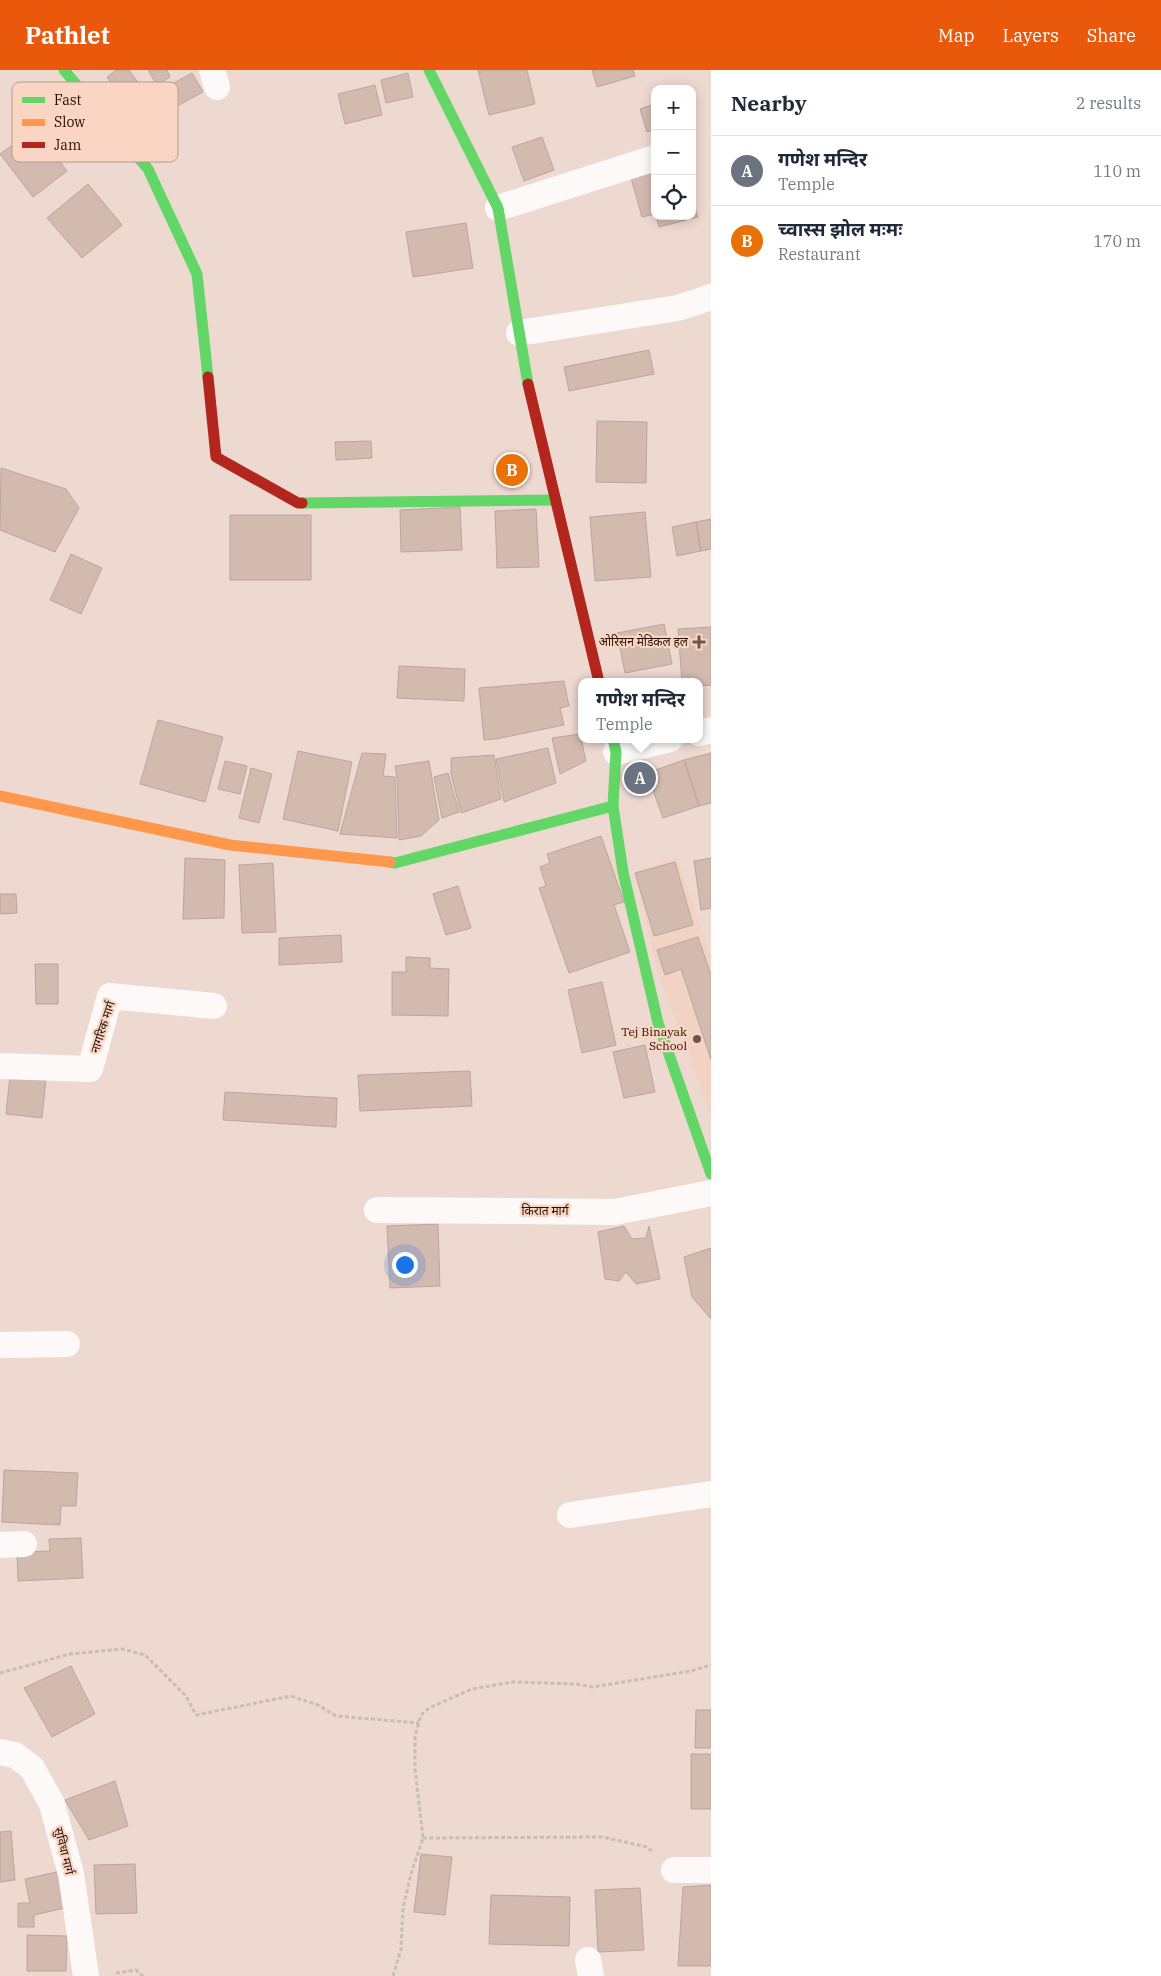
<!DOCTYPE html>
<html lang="en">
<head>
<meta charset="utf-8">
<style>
	:root { --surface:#fff; --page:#f6f6f7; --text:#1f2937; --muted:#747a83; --line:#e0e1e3; --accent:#ea580c }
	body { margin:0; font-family:"IBM Plex Serif","Noto Sans Devanagari",serif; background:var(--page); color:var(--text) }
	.controls { position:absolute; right:15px; top:15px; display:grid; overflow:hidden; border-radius:10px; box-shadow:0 2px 12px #0003 }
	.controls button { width:45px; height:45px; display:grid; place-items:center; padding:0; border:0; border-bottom:1px solid var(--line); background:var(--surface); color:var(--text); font:25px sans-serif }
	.you { position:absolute; left:404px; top:1194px; width:18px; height:18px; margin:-12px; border:4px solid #fff; border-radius:50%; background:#1a73e8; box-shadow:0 0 0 8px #1a73e833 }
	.badge { display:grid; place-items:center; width:32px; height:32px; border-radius:50%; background:var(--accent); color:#fff; font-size:16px; font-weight:700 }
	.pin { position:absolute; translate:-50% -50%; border:2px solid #fff; box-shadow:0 1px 5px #0006 }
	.popup { position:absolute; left:578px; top:608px; width:125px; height:65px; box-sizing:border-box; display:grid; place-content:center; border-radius:10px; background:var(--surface); filter:drop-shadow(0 1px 4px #0005); font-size:16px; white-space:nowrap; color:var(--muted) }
	.popup b { font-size:19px; color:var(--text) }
	.popup::after { content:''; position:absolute; left:50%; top:100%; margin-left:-10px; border:10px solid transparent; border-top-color:var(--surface) }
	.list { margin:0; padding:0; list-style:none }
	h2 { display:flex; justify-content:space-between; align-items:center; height:65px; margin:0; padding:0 20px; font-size:21px }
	h2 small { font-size:16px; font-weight:400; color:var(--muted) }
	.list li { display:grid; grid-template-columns:32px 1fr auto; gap:15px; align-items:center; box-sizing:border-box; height:70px; padding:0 20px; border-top:1px solid var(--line) }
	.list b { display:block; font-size:19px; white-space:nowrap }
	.list p { margin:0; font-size:16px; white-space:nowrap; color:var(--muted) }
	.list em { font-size:16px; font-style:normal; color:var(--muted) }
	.icon { flex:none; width:28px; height:28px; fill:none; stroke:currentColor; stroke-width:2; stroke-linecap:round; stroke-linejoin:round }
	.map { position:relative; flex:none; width:711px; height:1906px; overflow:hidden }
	header { display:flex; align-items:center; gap:30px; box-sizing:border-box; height:70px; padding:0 25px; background:var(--accent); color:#fff }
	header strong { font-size:24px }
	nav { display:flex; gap:28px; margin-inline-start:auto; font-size:18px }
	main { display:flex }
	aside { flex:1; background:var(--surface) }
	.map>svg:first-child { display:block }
</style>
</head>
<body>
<header>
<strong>Pathlet</strong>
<nav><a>Map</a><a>Layers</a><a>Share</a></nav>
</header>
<main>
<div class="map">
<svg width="711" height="1906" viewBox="0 0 711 1906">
	<rect width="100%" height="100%" fill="#edd9d0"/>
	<path fill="#f2d2c3" d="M 677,787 L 711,887 L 711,1046 L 656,896 L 635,802 Z"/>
	<path fill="#d2baaf" stroke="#b9a69d" d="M 116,0 L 129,0 L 172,60 L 154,73 L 107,7 Z
		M 148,0 L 167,0 L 170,7 L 157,15 Z
		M 478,0 L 527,0 L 535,34 L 489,45 Z
		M 592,0 L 633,0 L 635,6 L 597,17 Z
		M 192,3 L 203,22 L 170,40 L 160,21 Z
		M 408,3 L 413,27 L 386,33 L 381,10 Z
		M 375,15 L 382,45 L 345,54 L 338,24 Z
		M 655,34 L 655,59 L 647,62 L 640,39 Z
		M 35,58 L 67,101 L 33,127 L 0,84 Z
		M 542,67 L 554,100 L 524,111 L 512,77 Z
		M 655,94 L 655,144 L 642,147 L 629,101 Z
		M 88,114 L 122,155 L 82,188 L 47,148 Z
		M 692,127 L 698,147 L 659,157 L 656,146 L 692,146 Z
		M 466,153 L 473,198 L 413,207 L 406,162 Z
		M 649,280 L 654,304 L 569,321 L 564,297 Z
		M 597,351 L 647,352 L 646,413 L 596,412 Z
		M 371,371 L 372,388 L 336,390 L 335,372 Z
		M 1,398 L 66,419 L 79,438 L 55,482 L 0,460 Z
		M 460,437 L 462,480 L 401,482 L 400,440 Z
		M 536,439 L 539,497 L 497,498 L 495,441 Z
		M 645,442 L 651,507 L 595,511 L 590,447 Z
		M 230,445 L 311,445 L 311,510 L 230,510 Z
		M 711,449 L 711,479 L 701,481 L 696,452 Z
		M 696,452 L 701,481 L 677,486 L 672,457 Z
		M 71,484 L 102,498 L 81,544 L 50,530 Z
		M 664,554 L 672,594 L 625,603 L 617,563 Z
		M 711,557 L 711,615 L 699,616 L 699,612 L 682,612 L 678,559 Z
		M 399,596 L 465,599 L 464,631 L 397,628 Z
		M 564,611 L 569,636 L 560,638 L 564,655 L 496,669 L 484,670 L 479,618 Z
		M 158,650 L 223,667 L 205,732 L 140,714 Z
		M 580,664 L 586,691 L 560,704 L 552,668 Z
		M 548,678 L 556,713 L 504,732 L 496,689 Z
		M 298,681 L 352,692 L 338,761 L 283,749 Z
		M 362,683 L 386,684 L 383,706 L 395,707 L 397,768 L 340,764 Z
		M 711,683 L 711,733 L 699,736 L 684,690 Z
		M 494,685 L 501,729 L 461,743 L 451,704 L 451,688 Z
		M 684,690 L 699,736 L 663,748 L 647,703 Z
		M 225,691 L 247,696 L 240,724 L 218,719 Z
		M 429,691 L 439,750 L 421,766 L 399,770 L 397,708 L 395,696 Z
		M 251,698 L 272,704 L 259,753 L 239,748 Z
		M 448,703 L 459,742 L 442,748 L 434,707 Z
		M 601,766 L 624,832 L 614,835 L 630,882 L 569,903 L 539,818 L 546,816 L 540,797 L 550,793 L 547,784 Z
		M 185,788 L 225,790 L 224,848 L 183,849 Z
		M 711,788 L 711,838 L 701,840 L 694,791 Z
		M 675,792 L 693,855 L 654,866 L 635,803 Z
		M 273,793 L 276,862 L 242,863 L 239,795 Z
		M 458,816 L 471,858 L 446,865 L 433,824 Z
		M 0,824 L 16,824 L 17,843 L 0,844 Z
		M 341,865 L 342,892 L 279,895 L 279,868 Z
		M 698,867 L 711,905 L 711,990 L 681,899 L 665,905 L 657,880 Z
		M 406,887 L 430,888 L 430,898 L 449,899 L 448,946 L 392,945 L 392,902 L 406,902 Z
		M 35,894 L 58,894 L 58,934 L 36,934 Z
		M 602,912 L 616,975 L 582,983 L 568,920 Z
		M 645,975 L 655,1022 L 624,1028 L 613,982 Z
		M 470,1001 L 472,1036 L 360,1041 L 358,1005 Z
		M 10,1005 L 46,1009 L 42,1048 L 6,1044 Z
		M 225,1022 L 337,1028 L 336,1057 L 223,1050 Z
		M 438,1154 L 440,1216 L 390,1218 L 387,1156 Z
		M 624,1156 L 632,1169 L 646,1168 L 649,1156 L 660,1209 L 636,1214 L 626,1202 L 619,1211 L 605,1209 L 598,1162 Z
		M 711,1178 L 711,1249 L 692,1227 L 684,1187 Z
		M 4,1400 L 78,1403 L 76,1436 L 61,1436 L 60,1455 L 2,1452 Z
		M 81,1468 L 83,1508 L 18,1511 L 17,1482 L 50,1481 L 49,1469 Z
		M 71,1596 L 95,1644 L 52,1667 L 24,1618 Z
		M 696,1640 L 711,1640 L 711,1678 L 695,1678 Z
		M 691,1684 L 711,1684 L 711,1739 L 691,1739 Z
		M 115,1711 L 128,1756 L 89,1770 L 65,1730 Z
		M 11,1761 L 15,1810 L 0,1812 L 0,1762 Z
		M 421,1784 L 452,1787 L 445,1845 L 414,1842 Z
		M 135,1794 L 137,1843 L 96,1844 L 94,1795 Z
		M 61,1801 L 69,1837 L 34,1845 L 34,1857 L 18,1857 L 18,1833 L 30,1833 L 25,1809 Z
		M 711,1815 L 711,1896 L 678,1896 L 683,1817 Z
		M 640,1818 L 644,1880 L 598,1882 L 595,1820 Z
		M 491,1825 L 570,1827 L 569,1876 L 489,1874 Z
		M 27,1865 L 67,1866 L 66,1901 L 27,1901 Z"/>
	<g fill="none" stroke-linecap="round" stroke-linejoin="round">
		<path stroke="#c6bcb8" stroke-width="3" stroke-dasharray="4 2.5" stroke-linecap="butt" d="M 0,1603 L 70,1584 L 123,1579 L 145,1585 L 186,1626 L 196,1645 L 291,1626 L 318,1635 L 336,1646 L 419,1653
			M 423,1768 L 602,1767 L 647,1777 L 653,1782
			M 116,1903 L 136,1900 L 143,1906
			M 393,1906 L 401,1879 L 403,1838 L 411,1804 L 423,1768 L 415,1699 L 415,1666 L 421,1645 L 429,1638 L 472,1619 L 513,1612 L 577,1614 L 592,1617 L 691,1601 L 711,1595"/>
		<path stroke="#fcf9f8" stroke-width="26" d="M 212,0 L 217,17
			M 498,138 L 655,88
			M 519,263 L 678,238 L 711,227
			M 699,663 L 711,660
			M 616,682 L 670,669
			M 0,996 L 90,999 L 110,926 L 214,936
			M 377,1140 L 615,1142 L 711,1123
			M 0,1275 L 67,1274
			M 570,1445 L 711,1424
			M 0,1475 L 24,1474
			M 0,1682 L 15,1685 L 32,1698 L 52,1734 L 71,1804 L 86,1906
			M 674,1800 L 711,1800
			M 588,1890 L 591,1906"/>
		<path stroke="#63d668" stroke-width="11" d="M 64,0 L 148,99 L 197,204 L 208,307
			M 429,0 L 498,138 L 528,314
			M 302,433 L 556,430
			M 613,669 L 616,682 L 613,736 L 623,802 L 658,953 L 711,1104
			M 390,792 L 395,793 L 613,736"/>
		<path stroke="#ff974d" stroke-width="11" d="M 0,726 L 230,775 L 390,792"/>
		<path stroke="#b3261e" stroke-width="11" d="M 208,307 L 216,387 L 298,433 L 302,433
			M 528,314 L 599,612"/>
	</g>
	<g fill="#6a564c" stroke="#fad5c3" stroke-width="2">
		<path d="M696.5 564.5h5v5h5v5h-5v5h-5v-5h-5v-5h5z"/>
		<circle cx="697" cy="969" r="5"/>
	</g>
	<g text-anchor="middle" stroke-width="4.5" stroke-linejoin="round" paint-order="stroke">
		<g font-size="12" fill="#240f05" stroke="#fad5c3" text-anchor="end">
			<text x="688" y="576">ओरिसन मेडिकल हल</text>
			<text x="687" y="966">Tej Binayak<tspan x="687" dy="14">School</tspan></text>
		</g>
		<g font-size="12" fill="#240f05" stroke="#fad5c3">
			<text transform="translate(103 957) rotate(-72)" y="4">नागरिक मार्ग</text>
			<text x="545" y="1145">किरात मार्ग</text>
			<text transform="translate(64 1781) rotate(76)" y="4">सुविधा मार्ग</text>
		</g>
	</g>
	<rect x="12" y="12" width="166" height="80" rx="8" fill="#fad5c3" stroke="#ba9a8a" stroke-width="1"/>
	<rect x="22" y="27" width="23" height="6" fill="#63d668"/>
	<rect x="22" y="49" width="23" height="7" fill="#ff974d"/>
	<rect x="22" y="72" width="23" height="6" fill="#b3261e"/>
	<g font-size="14" fill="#240f05">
		<text x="54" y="35">Fast</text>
		<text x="54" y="57">Slow</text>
		<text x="54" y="80">Jam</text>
	</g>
</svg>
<div class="controls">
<button>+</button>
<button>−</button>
<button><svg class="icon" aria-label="locate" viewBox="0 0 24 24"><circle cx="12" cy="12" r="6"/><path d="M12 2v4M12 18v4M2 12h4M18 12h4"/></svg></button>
</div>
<div class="you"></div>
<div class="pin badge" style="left:640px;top:708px;background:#6b7280">A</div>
<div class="popup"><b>गणेश मन्दिर</b>Temple</div>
<div class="pin badge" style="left:512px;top:400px;background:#e8710a">B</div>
</div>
<aside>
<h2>Nearby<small>2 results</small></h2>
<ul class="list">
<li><span class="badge" style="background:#6b7280">A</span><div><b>गणेश मन्दिर</b><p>Temple</p></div><em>110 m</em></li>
<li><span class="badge" style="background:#e8710a">B</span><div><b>च्वास्स झोल मःमः</b><p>Restaurant</p></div><em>170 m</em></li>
</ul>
</aside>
</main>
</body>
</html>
